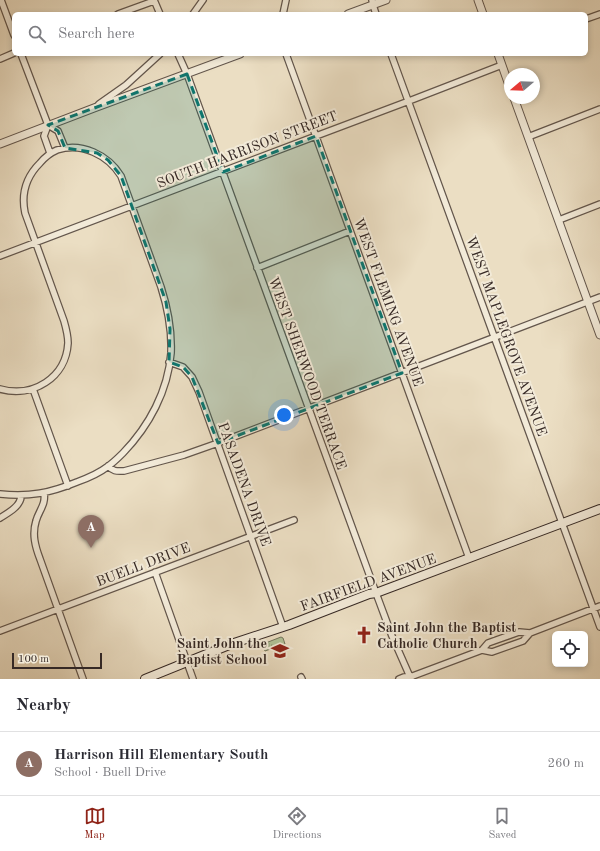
<!DOCTYPE html>
<html lang="en">
<head>
<meta charset="utf-8">
<style>
	:root { --surface:#fff; --page:#f7f7f7; --text:#2b2b33; --muted:#7c7c81; --line:#e1e1e2; --accent:#8f2418 }
	body { margin:0; font-family:"Old Standard TT",serif; background:var(--page); color:var(--text) }
	.controls { position:absolute; right:12px; bottom:12px; display:grid; overflow:hidden; border-radius:6px; box-shadow:0 2px 6px #0003 }
	.controls button { width:36px; height:36px; display:grid; place-items:center; padding:0; border:0; border-bottom:1px solid var(--line); background:var(--surface); color:var(--text); font:20px sans-serif }
	.compass { position:absolute; left:504px; top:68px; width:36px; height:36px; border-radius:50%; background:var(--surface); box-shadow:0 2px 6px #0003; rotate:251deg }
	.scale { position:absolute; left:12px; bottom:10px; width:90px; box-sizing:border-box; padding-left:4px; border:2px solid #362925; border-top:0; font-size:11px; line-height:14px; white-space:nowrap; color:#362925; -webkit-text-stroke:3px #f2ead8; paint-order:stroke }
	.you { position:absolute; left:284px; top:415px; width:14px; height:14px; margin:-10px; border:3px solid #fff; border-radius:50%; background:#1a73e8; box-shadow:0 0 0 6px #1a73e833 }
	.badge { display:grid; place-items:center; width:26px; height:26px; border-radius:50%; background:var(--accent); color:#fff; font-size:13px; font-weight:700 }
	.pin { position:absolute; translate:-50% -33px; filter:drop-shadow(0 1px 2px #0008) }
	.pin::after { content:''; position:absolute; top:21px; width:14px; height:12px; background:inherit; clip-path:polygon(0 0,100% 0,50% 100%) }
	.list { margin:0; padding:0; list-style:none }
	h2 { display:flex; justify-content:space-between; align-items:center; height:52px; margin:0; padding:0 16px; font-size:17px }
	h2 small { font-size:13px; font-weight:400; color:var(--muted) }
	.list li { display:grid; grid-template-columns:26px 1fr auto; gap:12px; align-items:center; box-sizing:border-box; height:64px; padding:0 16px; border-top:1px solid var(--line) }
	.list b { display:block; font-size:15px; white-space:nowrap }
	.list p { margin:0; font-size:13px; white-space:nowrap; color:var(--muted) }
	.list em { font-size:13px; font-style:normal; color:var(--muted) }
	.icon { flex:none; width:22px; height:22px; fill:none; stroke:currentColor; stroke-width:2; stroke-linecap:round; stroke-linejoin:round }
	.map { position:relative; flex:none; width:600px; height:679px; overflow:hidden }
	.search { position:absolute; background:var(--surface); box-shadow:0 2px 6px #0003; left:12px; right:12px; top:12px; height:44px; display:flex; align-items:center; gap:10px; box-sizing:border-box; padding:0 14px; border-radius:6px; color:var(--muted); font-size:15px }
	.sheet { height:116px; background:var(--surface) }
	nav { display:flex; justify-content:space-around; align-items:center; box-sizing:border-box; height:56px; border-top:1px solid var(--line); background:var(--surface); font-size:11px; color:var(--muted) }
	nav a { display:grid; justify-items:center; gap:2px }
	nav .on { color:var(--accent) }
	.map>svg:first-child { display:block }
</style>
</head>
<body>
<div class="map">
<svg width="600" height="679" viewBox="0 0 600 679">
	<defs>
		<pattern id="park-tufts" width="24" height="20" patternUnits="userSpaceOnUse"><rect width="24" height="20" fill="#b1c298"/><path d="M3 7l-1-3M5 7V3M7 7l1-3M15 17l-1-3M17 17v-4M19 17l1-3" fill="none" stroke="#919e7c"/></pattern>
	</defs>
	<rect width="100%" height="100%" fill="#ebdec3"/>
	<filter id="stains"><feTurbulence type="fractalNoise" baseFrequency=".005" numOctaves="4"/><feColorMatrix values="0 0 0 0 .2 0 0 0 0 .09 0 0 0 0 .02 0 0 0 .5 -.17"/></filter>
	<radialGradient id="worn" r=".72"><stop offset=".6" stop-color="#630" stop-opacity="0"/><stop offset="1" stop-color="#630" stop-opacity=".3"/></radialGradient>
	<path fill="url(#park-tufts)" stroke="#74765e" d="M 281,637 L 283,638 L 285,644 L 265,651 L 263,646 L 263,644 Z"/>
	<g fill="none" stroke-linecap="round" stroke-linejoin="round">
		<g stroke="#63564c" stroke-width="8">
			<path id="minor" d="M 1,0 L 14,35
				M 154,0 L 160,14
				M 372,0 L 373,5 L 376,14
				M 118,14 L 154,1
				M 193,14 L 203,0
				M 283,14 L 286,0
				M 586,19 L 600,14
				M 21,54 L 48,125
				M 178,54 L 187,74 L 376,593 L 392,636 L 411,679
				M 286,54 L 469,558
				M 391,54 L 600,627
				M 0,59 L 14,53
				M 99,104 L 126,85 L 160,54
				M 48,125 L 58,131 L 65,148
				M 48,125 L 44,136 L 50,153
				M 528,137 L 600,109
				M 559,220 L 600,204
				M 0,256 L 316,136 L 409,101 L 502,65
				M 257,268 L 350,231
				M 169,362 L 183,367 L 192,377 L 199,392 L 283,627
				M 0,389 C 33,398 66,378 68,343 C 68,335 66,328 64,321 L 25,213 C 21,194 26,177 40,163 C 45,157 50,153 57,150 C 82,142 108,155 121,176 L 161,287 C 168,309 172,330 171,353 C 168,391 149,426 123,453 C 118,458 113,463 107,467 C 98,474 88,478 77,482 C 50,493 30,497 0,494
				M 33,389 L 68,486
				M 108,466 C 114,472 117,471 124,471 L 184,455 L 218,443 L 600,297
				M 44,493 C 46,505 39,510 36,521 C 32,534 35,546 40,559 L 83,679
				M 0,518 C 8,513 21,506 21,496
				M 155,572 L 193,679
				M 0,631 L 294,520
				M 482,650 L 488,643 L 519,632 L 530,633
				M 301,677 L 302,679
				M 399,679 L 404,677 L 410,677 L 482,650 L 492,652 L 523,641 L 530,633 L 600,606"/>
		</g>
		<g stroke="#63564c" stroke-width="9">
			<path id="tertiary" d="M 478,0 L 483,14
				M 348,14 L 386,0
				M 498,54 L 510,88
				M 514,98 L 600,335
				M 0,144 L 94,108 L 240,54"/>
		</g>
		<g stroke="#362925" stroke-width="10">
			<path id="secondary" d="M 145,679 L 234,643 L 289,625 L 369,594 L 376,593 L 600,509"/>
		</g>
		<use href="#minor" stroke="#f2ead8" stroke-width="5.5"/>
		<use href="#tertiary" stroke="#f2ead8" stroke-width="7"/>
		<use href="#secondary" stroke="#f2ead8" stroke-width="8"/>
	</g>
	<path fill="#0f766e" fill-opacity="0.2" stroke="#0f766e" stroke-width="3" stroke-dasharray="8 5" stroke-linejoin="round" d="M 187,74 L 223,172 L 316,136 L 402,373 L 218,443 L 192,377 L 183,367 L 169,362 L 170,329 L 166,302 L 121,176 L 108,160 L 97,153 L 65,148 L 58,131 L 48,125 Z"/>
	<defs>
		<g id="church-bare" transform="scale(1.38)"><path d="M-1.2-6h2.4v3.5h3.3v2.4h-3.3V6h-2.4V-.1h-3.3v-2.4h3.3Z" fill="#8f2418" stroke="#f2ead8" stroke-width="2.5" paint-order="stroke"/></g>
		<g id="school-bare" transform="scale(1.38)"><path d="M0-5L7-2L0 1L-7-2ZM-4 1L0 2.5L4 1V4Q0 6-4 4Z" fill="#8f2418" stroke="#f2ead8" stroke-width="2.5" paint-order="stroke"/></g>
	</defs>
	<g fill-rule="evenodd">
		<use href="#church-bare" x="364" y="635"/>
		<use href="#school-bare" x="280" y="651"/>
	</g>
	<g text-anchor="middle" stroke-width="4" stroke-linejoin="round" paint-order="stroke">
		<g font-size="14" fill="#362925" stroke="#f2ead8">
			<text transform="translate(247 149) rotate(-21)" y="5">SOUTH HARRISON STREET</text>
			<text transform="translate(389 302) rotate(70)" y="5">WEST FLEMING AVENUE</text>
			<text transform="translate(507 336) rotate(70)" y="5">WEST MAPLEGROVE AVENUE</text>
			<text transform="translate(308 373) rotate(70)" y="5">WEST SHERWOOD TERRACE</text>
			<text transform="translate(245 484) rotate(70)" y="5">PASADENA DRIVE</text>
			<text transform="translate(143 564) rotate(-21)" y="5">BUELL DRIVE</text>
			<text transform="translate(368 582) rotate(-20)" y="5">FAIRFIELD AVENUE</text>
		</g>
		<g font-size="14" font-weight="bold" fill="#362925" stroke="#f2ead8" text-anchor="start">
			<text x="377" y="632">Saint John the Baptist<tspan x="377" dy="16">Catholic Church</tspan></text>
			<text x="267" y="648" text-anchor="end">Saint John the<tspan x="267" dy="16">Baptist School</tspan></text>
		</g>
	</g>
	<rect width="100%" height="100%" filter="url(#stains)"/>
	<rect width="100%" height="100%" fill="url(#worn)"/>
</svg>
<div class="controls">
<button><svg class="icon" aria-label="locate" viewBox="0 0 24 24"><circle cx="12" cy="12" r="6"/><path d="M12 2v4M12 18v4M2 12h4M18 12h4"/></svg></button>
</div>
<svg class="compass" viewBox="-18 -18 36 36"><path d="M0-13l5 13h-10z" fill="#e53935"/><path d="M0 13l5-13h-10z" fill="#7c7c81"/></svg>
<div class="scale">100 m</div>
<div class="you"></div>
<div class="pin badge" style="left:91px;top:548px;background:#8d6e63">A</div>
<div class="search"><svg class="icon" aria-label="search" viewBox="0 0 24 24"><circle cx="10" cy="10" r="6"/><path d="M15 15l6 6"/></svg>Search here</div>
</div>
<section class="sheet">
<h2>Nearby<small></small></h2>
<ul class="list">
<li><span class="badge" style="background:#8d6e63">A</span><div><b>Harrison Hill Elementary South</b><p>School · Buell Drive</p></div><em>260 m</em></li>
</ul>
</section>
<nav>
<a class="on"><svg class="icon" aria-label="map" viewBox="0 0 24 24"><path d="M3 6l6-2 6 2 6-2v14l-6 2-6-2-6 2zM9 4v14M15 6v14"/></svg>Map</a>
<a><svg class="icon" aria-label="directions" viewBox="0 0 24 24"><path d="M12 3l9 9-9 9-9-9zM9 14v-3h6M13 9l2 2-2 2"/></svg>Directions</a>
<a><svg class="icon" aria-label="saved" viewBox="0 0 24 24"><path d="M7 4h10v16l-5-4-5 4z"/></svg>Saved</a>
</nav>
</body>
</html>
